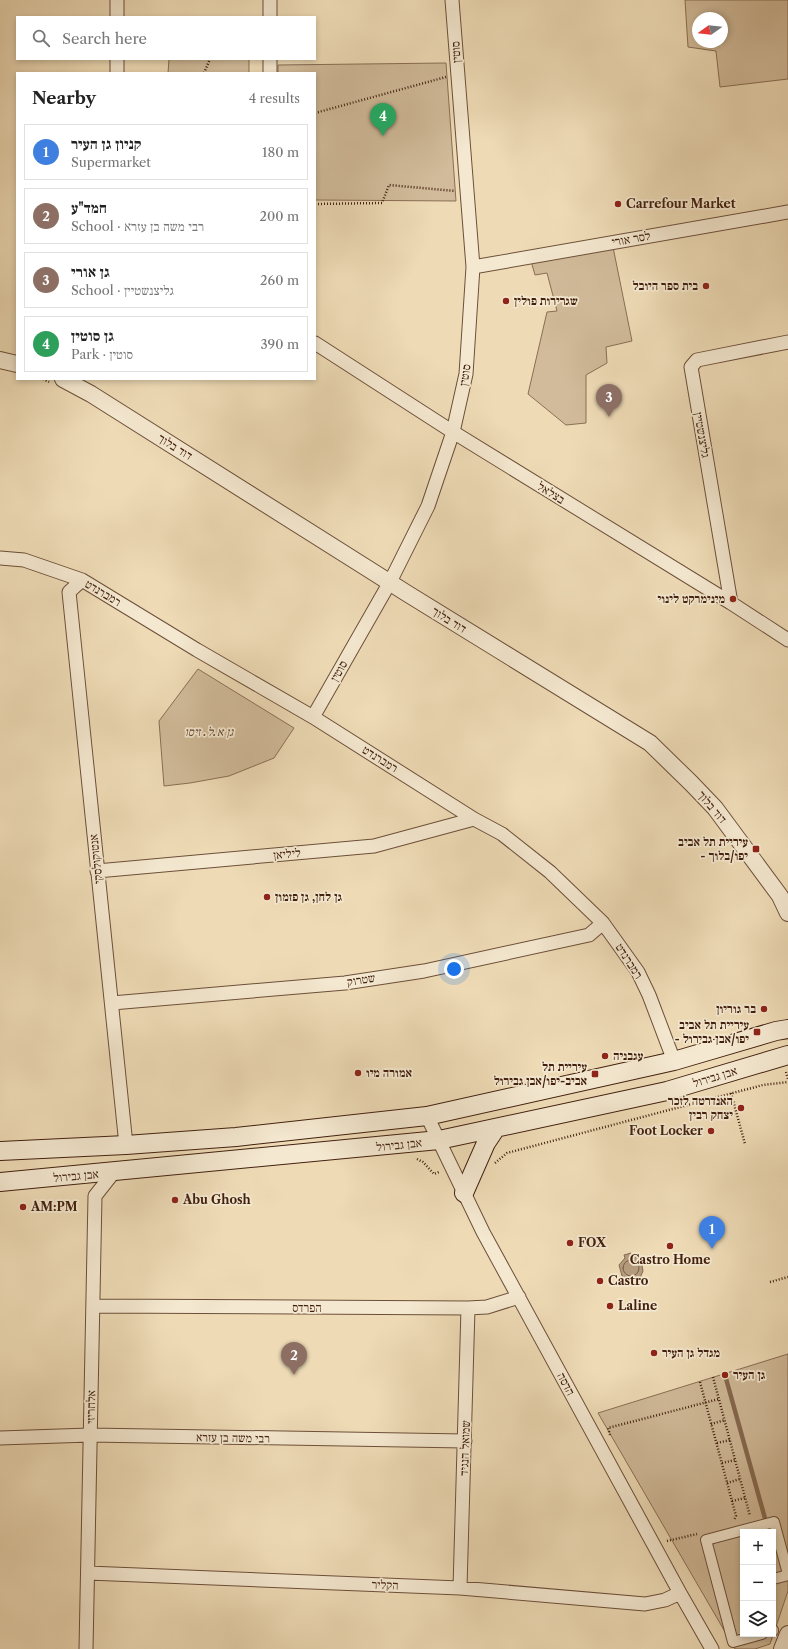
<!DOCTYPE html>
<html lang="en">
<head>
<meta charset="utf-8">
<style>
	:root { --surface:#fff; --page:#f2f2f2; --text:#222; --muted:#767676; --line:#e0e0e0; --accent:#8f2418 }
	body { margin:0; font-family:"Libre Caslon Text","Frank Ruhl Libre",serif; background:var(--page); color:var(--text) }
	.controls { position:absolute; right:12px; bottom:12px; display:grid; overflow:hidden; border-radius:0px; box-shadow:0 2px 6px #0003 }
	.controls button { width:36px; height:36px; display:grid; place-items:center; padding:0; border:0; border-bottom:1px solid var(--line); background:var(--surface); color:var(--text); font:20px sans-serif }
	.compass { position:absolute; left:692px; top:12px; width:36px; height:36px; border-radius:50%; background:var(--surface); box-shadow:0 2px 6px #0003; rotate:255deg }
	.you { position:absolute; left:454px; top:969px; width:14px; height:14px; margin:-10px; border:3px solid #fff; border-radius:50%; background:#1a73e8; box-shadow:0 0 0 6px #1a73e833 }
	.badge { display:grid; place-items:center; width:26px; height:26px; border-radius:50%; background:var(--accent); color:#fff; font-size:13px; font-weight:700 }
	.pin { position:absolute; translate:-50% -33px; filter:drop-shadow(0 1px 2px #0008) }
	.pin::after { content:''; position:absolute; top:21px; width:14px; height:12px; background:inherit; clip-path:polygon(0 0,100% 0,50% 100%) }
	.list { margin:0; padding:0; list-style:none }
	h2 { display:flex; justify-content:space-between; align-items:center; height:52px; margin:0; padding:0 16px; font-size:17px }
	h2 small { font-size:13px; font-weight:400; color:var(--muted) }
	.list li { display:grid; grid-template-columns:26px 1fr auto; gap:12px; align-items:center; box-sizing:border-box; height:56px; margin:0 8px 8px; padding:0 8px; border:1px solid var(--line); border-radius:0px }
	.list b { display:block; font-size:15px; white-space:nowrap }
	.list p { margin:0; font-size:13px; white-space:nowrap; color:var(--muted) }
	.list em { font-size:13px; font-style:normal; color:var(--muted) }
	.icon { flex:none; width:22px; height:22px; fill:none; stroke:currentColor; stroke-width:2; stroke-linecap:round; stroke-linejoin:round }
	.map { position:relative; flex:none; width:788px; height:1649px; overflow:hidden }
	.search { position:absolute; background:var(--surface); box-shadow:0 2px 6px #0003; left:16px; top:16px; width:300px; height:44px; display:flex; align-items:center; gap:10px; box-sizing:border-box; padding:0 14px; border-radius:0px; color:var(--muted); font-size:15px }
	.panel { position:absolute; background:var(--surface); box-shadow:0 2px 6px #0003; left:16px; top:72px; width:300px; height:308px; border-radius:0px }
	.map>svg:first-child { display:block }
</style>
</head>
<body>
<div class="map">
<svg width="788" height="1649" viewBox="0 0 788 1649">
	<rect width="100%" height="100%" fill="#eedbb6"/>
	<filter id="stains"><feTurbulence type="fractalNoise" baseFrequency=".005" numOctaves="4"/><feColorMatrix values="0 0 0 0 .2 0 0 0 0 .09 0 0 0 0 .02 0 0 0 .5 -.17"/></filter>
	<radialGradient id="worn" r=".72"><stop offset=".6" stop-color="#630" stop-opacity="0"/><stop offset="1" stop-color="#630" stop-opacity=".3"/></radialGradient>
	<path fill="#d1bb9a" stroke="#8a6e54" fill-rule="evenodd" d="M 685,0 L 788,0 L 788,79 L 720,87 L 716,51 L 688,47 ZM 698,18 L 722,18 L 722,42 L 698,42 Z
		M 169,59 L 249,59 L 249,73 L 168,73 Z
		M 446,63 L 456,201 L 315,200 L 315,73 L 278,73 L 278,65 Z
		M 613,247 L 632,341 L 606,347 L 607,363 L 586,375 L 586,423 L 566,425 L 528,394 L 547,312 L 557,311 L 547,273 L 535,275 L 531,261 Z
		M 198,669 L 294,728 L 274,758 L 229,776 L 190,783 L 164,786 L 159,721 Z
		M 788,1354 L 788,1591 L 770,1644 L 755,1649 L 735,1649 L 598,1413 ZM 743,1532 L 773,1532 L 773,1634 L 743,1634 Z"/>
	<path fill="#b49b7d" stroke="#866a51" d="M 631,1253 L 632,1256 L 634,1256 L 641,1260 L 643,1271 L 640,1278 L 629,1281 L 622,1276 L 619,1265 L 625,1258 L 624,1255 Z"/>
	<g fill="none" stroke-linecap="round" stroke-linejoin="round">
		<path stroke="#7b5e46" stroke-width="1" d="M623 1268a8 8 0 1 1 16 0a8 8 0 1 1-16 0Z"/>
		<path stroke="#866a51" stroke-width="4.5" d="M 725,1375 L 766,1522"/>
		<g stroke="#6d4f39" stroke-width="12">
			<path id="pedestrian" d="M 773,1579 L 788,1575
				M 773,1630 L 773,1631
				M 762,1634 L 733,1642 L 706,1540 L 774,1522 L 788,1574"/>
		</g>
		<g stroke="#6d4f39" stroke-width="15">
			<path id="minor" d="M 117,17 L 117,0
				M 270,17 L 270,0
				M 117,59 L 117,73
				M 270,73 L 270,59
				M 473,267 L 788,212
				M 315,343 L 453,432 L 731,603 L 788,640
				M 0,558 L 24,560 L 82,580 L 197,650 L 313,717 L 474,819 L 502,834 L 550,872 L 603,923 L 638,972 L 649,995 L 674,1061
				M 82,580 L 69,592 L 126,1145
				M 731,603 L 691,367 L 697,360 L 788,342
				M 313,717 L 390,582 L 428,506 L 453,432 L 466,374 L 473,267 L 452,0
				M 97,871 L 374,846 L 474,819
				M 112,1003 L 345,983 L 424,971 L 589,935 L 603,923
				M 427,1116 L 483,1232 L 680,1593 L 712,1649
				M 93,1306 L 468,1308 L 487,1307 L 519,1297
				M 0,1438 L 90,1435 L 465,1441
				M 88,1573 L 460,1588 L 645,1604 L 665,1600 L 680,1593
				M 460,1588 L 468,1308
				M 86,1649 L 95,1196 L 114,1172"/>
		</g>
		<g stroke="#6d4f39" stroke-width="18">
			<path id="tertiary" d="M 0,360 L 17,364
				M 63,379 L 91,394 L 408,594 L 650,743 L 691,783 L 715,808 L 780,896 L 788,913
				M 782,1649 L 788,1634"/>
		</g>
		<g stroke="#42200f" stroke-width="20">
			<path id="secondary" d="M 0,1151 L 126,1145 L 236,1137 L 427,1116 L 674,1061 L 776,1031 L 788,1029
				M 0,1182 L 439,1140 L 667,1091 L 788,1055
				M 464,1193 L 486,1143 L 496,1128"/>
		</g>
		<path stroke="#42200f" stroke-width="2.5" stroke-dasharray="1 2" stroke-linecap="butt" d="M 204,73 L 210,59
			M 315,113 L 446,77
			M 315,204 L 382,203 L 389,185 L 455,191
			M 43,379 L 49,382
			M 786,1072 L 788,1079
			M 731,1093 L 745,1144
			M 417,1159 L 423,1162 L 434,1174 L 439,1172
			M 495,1163 L 507,1153 L 763,1085 L 788,1082
			M 770,1282 L 788,1277
			M 713,1377 L 750,1516
			M 700,1382 L 736,1516 L 734,1520
			M 711,1424 L 725,1420
			M 610,1435 L 608,1428 L 719,1399
			M 717,1443 L 730,1440
			M 722,1463 L 735,1460
			M 727,1483 L 740,1479
			M 732,1501 L 745,1498
			M 667,1541 L 697,1534"/>
		<use href="#pedestrian" stroke="#f4e8d0" stroke-width="10"/>
		<use href="#minor" stroke="#f4e8d0" stroke-width="13"/>
		<use href="#tertiary" stroke="#f4e8d0" stroke-width="16"/>
		<use href="#secondary" stroke="#f4e8d0" stroke-width="18"/>
	</g>
	<g fill="#8f2418" stroke="#f4e8d0" stroke-width="1.5">
		<circle cx="618" cy="204" r="4"/>
		<circle cx="706" cy="286" r="4"/>
		<circle cx="506" cy="301" r="4"/>
		<circle cx="733" cy="599" r="4"/>
		<rect x="752" y="845" width="8" height="8" rx="2"/>
		<circle cx="267" cy="897" r="4"/>
		<circle cx="764" cy="1009" r="4"/>
		<rect x="753" y="1028" width="8" height="8" rx="2"/>
		<circle cx="605" cy="1056" r="4"/>
		<circle cx="358" cy="1073" r="4"/>
		<rect x="591" y="1070" width="8" height="8" rx="2"/>
		<circle cx="741" cy="1108" r="4"/>
		<circle cx="711" cy="1131" r="4"/>
		<circle cx="175" cy="1200" r="4"/>
		<circle cx="23" cy="1207" r="4"/>
		<circle cx="570" cy="1243" r="4"/>
		<circle cx="670" cy="1246" r="4"/>
		<circle cx="600" cy="1281" r="4"/>
		<circle cx="610" cy="1306" r="4"/>
		<circle cx="654" cy="1353" r="4"/>
		<circle cx="725" cy="1375" r="4"/>
	</g>
	<g text-anchor="middle" stroke-width="3.5" stroke-linejoin="round" paint-order="stroke">
		<g font-size="12" fill="#42200f" stroke="#f4e8d0">
			<text transform="translate(456 52) rotate(-94)" y="4">סוטין</text>
			<text transform="translate(631 239) rotate(-10)" y="4">לסר אורי</text>
			<text transform="translate(465 375) rotate(-81)" y="4">סוטין</text>
			<text transform="translate(702 435) rotate(80)" y="4">גליצנשטיין</text>
			<text transform="translate(175 447) rotate(32)" y="4">דוד בלוך</text>
			<text transform="translate(551 493) rotate(32)" y="4">בצלאל</text>
			<text transform="translate(103 593) rotate(31)" y="4">רמברנדט</text>
			<text transform="translate(449 620) rotate(32)" y="4">דוד בלוך</text>
			<text transform="translate(339 671) rotate(-60)" y="4">סוטין</text>
			<text transform="translate(380 759) rotate(32)" y="4">רמברנדט</text>
			<text transform="translate(712 807) rotate(50)" y="4">דוד בלוך</text>
			<text transform="translate(287 854) rotate(-5)" y="4">ליליאן</text>
			<text transform="translate(96 859) rotate(-96)" y="4">אנטוקולסקי</text>
			<text transform="translate(629 961) rotate(57)" y="4">רמברנדט</text>
			<text transform="translate(361 980) rotate(-9)" y="4">שטרוק</text>
			<text transform="translate(715 1077) rotate(-17)" y="4">אבן גבירול</text>
			<text transform="translate(399 1145) rotate(-6)" y="4">אבן גבירול</text>
			<text transform="translate(76 1176) rotate(-5)" y="4">אבן גבירול</text>
			<text x="307" y="1312">הפרדס</text>
			<text transform="translate(566 1384) rotate(62)" y="4">הדסה</text>
			<text transform="translate(91 1407) rotate(-89)" y="4">אלחריזי</text>
			<text transform="translate(233 1438) rotate(1)" y="4">רבי משה בן עזרא</text>
			<text transform="translate(465 1448) rotate(-88)" y="4">שמואל הנגיד</text>
			<text transform="translate(385 1585) rotate(2)" y="4">הקליר</text>
		</g>
		<g font-size="12" font-weight="bold" fill="#42200f" stroke="#f4e8d0" text-anchor="start">
			<text x="626" y="208">Carrefour Market</text>
			<text x="698" y="290" text-anchor="end">בית ספר היובל</text>
			<text x="514" y="305">שגרירות פולין</text>
			<text x="725" y="603" text-anchor="end">מינימרקט לינוי</text>
			<text x="748" y="846" text-anchor="end">עיריית תל אביב<tspan x="748" dy="14">- יפו/בלוך</tspan></text>
			<text x="275" y="901">גן לחן, גן פזמון</text>
			<text x="756" y="1013" text-anchor="end">בר גוריון</text>
			<text x="749" y="1029" text-anchor="end">עיריית תל אביב<tspan x="749" dy="14">- יפו/אבן גבירול</tspan></text>
			<text x="613" y="1060">עגבניה</text>
			<text x="587" y="1071" text-anchor="end">עיריית תל<tspan x="587" dy="14">אביב-יפו/אבן גבירול</tspan></text>
			<text x="366" y="1077">אמורה מיו</text>
			<text x="733" y="1105" text-anchor="end">האנדרטה לזכר<tspan x="733" dy="14">יצחק רבין</tspan></text>
			<text x="703" y="1135" text-anchor="end">Foot Locker</text>
			<text x="183" y="1204">Abu Ghosh</text>
			<text x="31" y="1211">AM:PM</text>
			<text x="578" y="1247">FOX</text>
			<text x="670" y="1264" text-anchor="middle">Castro Home</text>
			<text x="608" y="1285">Castro</text>
			<text x="618" y="1310">Laline</text>
			<text x="662" y="1357">מגדל גן העיר</text>
			<text x="733" y="1379">גן העיר</text>
		</g>
		<g font-size="12" font-style="italic" fill="#664732" stroke="#f4e8d0">
			<text x="209" y="736">גן א.ל. זיסו</text>
		</g>
	</g>
	<rect width="100%" height="100%" filter="url(#stains)"/>
	<rect width="100%" height="100%" fill="url(#worn)"/>
</svg>
<div class="controls">
<button>+</button>
<button>−</button>
<button><svg class="icon" aria-label="layers" viewBox="0 0 24 24"><path d="M12 4l9 5-9 5-9-5zM3 14l9 5 9-5"/></svg></button>
</div>
<svg class="compass" viewBox="-18 -18 36 36"><path d="M0-13l5 13h-10z" fill="#e53935"/><path d="M0 13l5-13h-10z" fill="#767676"/></svg>
<div class="you"></div>
<div class="pin badge" style="left:712px;top:1249px;background:#3f7fe0">1</div>
<div class="pin badge" style="left:294px;top:1375px;background:#8d6e63">2</div>
<div class="pin badge" style="left:609px;top:417px;background:#8d6e63">3</div>
<div class="pin badge" style="left:383px;top:136px;background:#2e9e5b">4</div>
<div class="search"><svg class="icon" aria-label="search" viewBox="0 0 24 24"><circle cx="10" cy="10" r="6"/><path d="M15 15l6 6"/></svg>Search here</div>
<section class="panel">
<h2>Nearby<small>4 results</small></h2>
<ul class="list">
<li><span class="badge" style="background:#3f7fe0">1</span><div><b>קניון גן העיר</b><p>Supermarket</p></div><em>180 m</em></li>
<li><span class="badge" style="background:#8d6e63">2</span><div><b>חמד&quot;ע</b><p>School · רבי משה בן עזרא</p></div><em>200 m</em></li>
<li><span class="badge" style="background:#8d6e63">3</span><div><b>גן אורי</b><p>School · גליצנשטיין</p></div><em>260 m</em></li>
<li><span class="badge" style="background:#2e9e5b">4</span><div><b>גן סוטין</b><p>Park · סוטין</p></div><em>390 m</em></li>
</ul>
</section>
</div>
</body>
</html>
